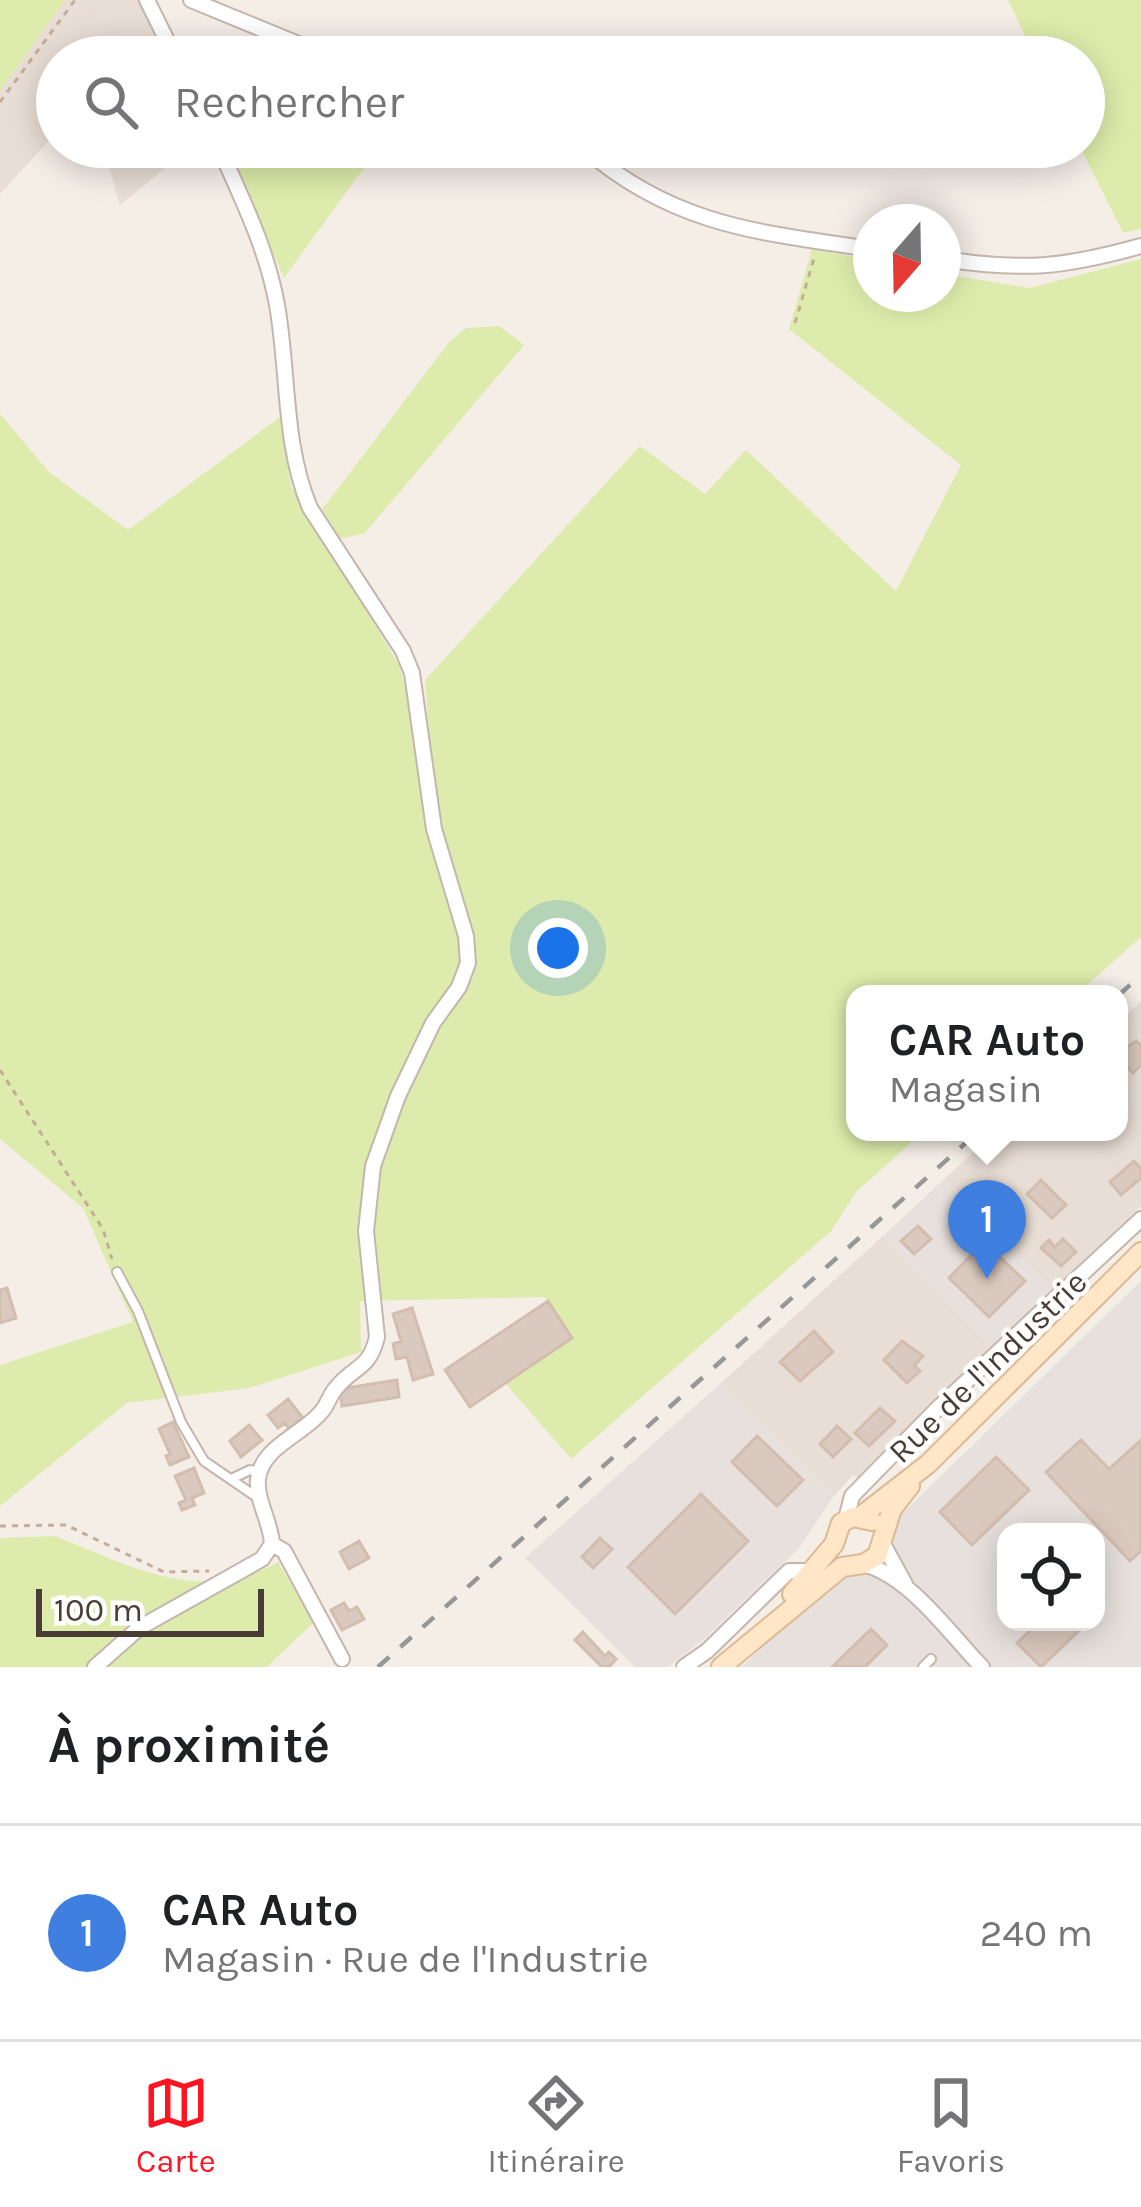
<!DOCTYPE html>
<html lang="fr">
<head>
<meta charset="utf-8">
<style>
	:root { --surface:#fff; --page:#f2f2f2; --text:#202124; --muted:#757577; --line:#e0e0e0; --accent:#ff1422 }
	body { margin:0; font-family:Karla,sans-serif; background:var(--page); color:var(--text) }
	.controls { position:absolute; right:36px; bottom:36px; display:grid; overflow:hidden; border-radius:24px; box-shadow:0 6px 30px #0003 }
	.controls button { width:108px; height:108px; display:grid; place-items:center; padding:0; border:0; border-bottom:3px solid var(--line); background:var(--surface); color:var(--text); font:60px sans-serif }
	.compass { position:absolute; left:853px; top:204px; width:108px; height:108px; border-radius:50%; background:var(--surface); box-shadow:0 6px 30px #0003; rotate:200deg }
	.scale { position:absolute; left:36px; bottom:30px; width:228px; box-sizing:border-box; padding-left:12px; border:6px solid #493d35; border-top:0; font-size:33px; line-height:42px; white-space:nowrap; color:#493d35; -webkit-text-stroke:9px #fff; paint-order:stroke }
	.you { position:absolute; left:558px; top:948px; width:42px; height:42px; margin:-30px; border:9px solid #fff; border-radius:50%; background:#1a73e8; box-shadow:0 0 0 18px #1a73e833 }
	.badge { display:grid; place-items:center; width:78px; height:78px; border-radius:50%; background:var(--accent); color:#fff; font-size:39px; font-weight:700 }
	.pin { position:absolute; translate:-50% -99px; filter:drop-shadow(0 3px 6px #0008) }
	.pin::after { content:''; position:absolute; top:63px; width:42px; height:36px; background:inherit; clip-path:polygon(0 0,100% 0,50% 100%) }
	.popup { position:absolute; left:846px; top:985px; width:282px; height:156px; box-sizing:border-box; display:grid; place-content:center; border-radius:24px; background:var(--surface); filter:drop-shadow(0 3px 9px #0005); font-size:39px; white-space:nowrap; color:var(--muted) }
	.popup b { font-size:45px; color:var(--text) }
	.popup::after { content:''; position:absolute; left:50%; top:100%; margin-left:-24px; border:24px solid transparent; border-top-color:var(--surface) }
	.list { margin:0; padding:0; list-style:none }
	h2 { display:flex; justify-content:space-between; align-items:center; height:156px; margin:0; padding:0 48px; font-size:51px }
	h2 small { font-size:39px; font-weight:400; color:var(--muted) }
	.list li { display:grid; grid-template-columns:78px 1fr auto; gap:36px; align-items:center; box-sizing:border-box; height:216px; padding:0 48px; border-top:3px solid var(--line) }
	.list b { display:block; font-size:45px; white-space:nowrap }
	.list p { margin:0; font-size:39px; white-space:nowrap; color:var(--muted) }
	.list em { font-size:39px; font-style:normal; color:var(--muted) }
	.icon { flex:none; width:66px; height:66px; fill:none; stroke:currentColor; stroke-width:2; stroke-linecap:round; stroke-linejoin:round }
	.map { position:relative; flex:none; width:1141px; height:1667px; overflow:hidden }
	.search { position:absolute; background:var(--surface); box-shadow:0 6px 30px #0003; left:36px; right:36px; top:36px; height:132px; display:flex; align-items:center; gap:30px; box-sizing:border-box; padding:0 42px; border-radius:66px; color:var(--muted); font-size:45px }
	.sheet { height:372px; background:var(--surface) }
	nav { display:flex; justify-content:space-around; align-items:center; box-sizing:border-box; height:168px; border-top:3px solid var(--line); background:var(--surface); font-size:33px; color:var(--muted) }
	nav a { display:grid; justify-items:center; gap:6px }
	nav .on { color:var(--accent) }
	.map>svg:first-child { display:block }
</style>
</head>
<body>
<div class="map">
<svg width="1141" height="1667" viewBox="0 0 1141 1667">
	<rect width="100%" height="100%" fill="#f5eee7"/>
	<path fill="#e9ded5" d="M 65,0 L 154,0 L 181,57 L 57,57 L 57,132 L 0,194 L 0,91 Z
		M 103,147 L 191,147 L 120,205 Z
		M 1141,1001 L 1141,1206 L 1053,1289 L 944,1179 L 996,1132 L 1119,1132 L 1119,1021 Z
		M 883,1236 L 991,1347 L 859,1479 L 853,1475 L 834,1496 L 720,1384 Z"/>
	<path fill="#e7e0dc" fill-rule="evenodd" d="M 944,1179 L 1053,1289 L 991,1347 L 883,1236 Z
		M 1141,1281 L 1141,1667 L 741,1667 L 835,1579 ZM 1006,1532 L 1096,1532 L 1096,1622 L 1006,1622 Z
		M 720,1384 L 834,1496 L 800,1547 L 703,1640 L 668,1667 L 635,1667 L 525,1558 Z"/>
	<path fill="#ddecac" d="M 0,0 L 65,0 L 0,91 Z
		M 1008,0 L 1141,0 L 1141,229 L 1123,233 L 1080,147 L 1084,147 L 1084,57 L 1035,57 Z
		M 239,147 L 379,147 L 284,278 L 231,158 Z
		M 812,249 L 871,260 L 871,294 L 943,294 L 943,274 L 1030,288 L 1141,259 L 1141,937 L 1077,994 L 855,994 L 855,1132 L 923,1132 L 856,1192 L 831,1231 L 571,1459 L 506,1384 L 573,1337 L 545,1297 L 360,1301 L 361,1352 L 249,1388 L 127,1403 L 0,1506 L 0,1365 L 133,1322 L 83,1208 L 0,1139 L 0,414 L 49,472 L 128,530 L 280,417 L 291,486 L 399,665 L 433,784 L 425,680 L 640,446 L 705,494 L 746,450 L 896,591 L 961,465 L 789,329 Z
		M 499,326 L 524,345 L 365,533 L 340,539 L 320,512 L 450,341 L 466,328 Z
		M 55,1536 C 130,1566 200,1606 278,1562 L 314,1622 L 267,1667 L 0,1667 L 0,1538 Z"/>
	<path fill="#dac9be" stroke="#d3bdae" stroke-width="3" d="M 1136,1041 L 1141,1045 L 1141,1065 L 1133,1073 L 1119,1059 L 1119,1052 Z
		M 1134,1161 L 1141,1169 L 1141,1178 L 1121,1195 L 1110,1182 Z
		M 1041,1180 L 1066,1205 L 1052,1218 L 1027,1194 Z
		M 918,1226 L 931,1239 L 914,1254 L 901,1241 Z
		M 1063,1239 L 1076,1252 L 1061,1266 L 1041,1248 L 1049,1240 L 1055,1247 Z
		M 984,1242 L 1025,1281 L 989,1317 L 949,1278 Z
		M 7,1288 L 16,1318 L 0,1323 L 0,1290 Z
		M 548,1301 L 572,1338 L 470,1407 L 445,1370 Z
		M 412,1308 L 433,1374 L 413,1380 L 407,1357 L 396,1359 L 393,1344 L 401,1341 L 393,1314 Z
		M 814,1331 L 833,1352 L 800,1381 L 780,1362 Z
		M 902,1341 L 923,1356 L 914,1366 L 920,1371 L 907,1383 L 884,1360 Z
		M 397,1380 L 399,1397 L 342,1406 L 340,1389 Z
		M 288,1399 L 303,1418 L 289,1429 L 285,1423 L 278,1428 L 268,1415 Z
		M 880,1408 L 895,1421 L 869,1446 L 855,1433 Z
		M 173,1422 L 189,1457 L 170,1465 L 166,1456 L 170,1454 L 159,1429 Z
		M 249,1425 L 262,1440 L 241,1457 L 230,1441 Z
		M 837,1426 L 851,1439 L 833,1457 L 820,1444 Z
		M 757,1436 L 803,1480 L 777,1506 L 732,1462 Z
		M 1081,1440 L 1109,1469 L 1141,1440 L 1141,1551 L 1130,1561 L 1046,1472 Z
		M 996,1457 L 1029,1490 L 972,1545 L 940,1512 Z
		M 194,1468 L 204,1493 L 192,1498 L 195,1505 L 182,1510 L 179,1503 L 186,1500 L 175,1476 Z
		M 701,1494 L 748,1541 L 675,1614 L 628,1567 Z
		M 600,1538 L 612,1549 L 593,1568 L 582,1557 Z
		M 359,1541 L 369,1558 L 349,1569 L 340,1552 Z
		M 344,1603 L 349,1611 L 357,1607 L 364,1619 L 342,1630 L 331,1610 Z
		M 1039,1622 L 1088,1622 L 1041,1667 L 1017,1643 Z
		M 871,1629 L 887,1645 L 865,1667 L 832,1667 Z
		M 583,1632 L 605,1656 L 609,1652 L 616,1659 L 609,1667 L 602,1667 L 575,1640 Z"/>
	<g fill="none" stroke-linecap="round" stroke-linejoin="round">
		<g stroke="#c4b6ac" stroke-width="12">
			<path id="service" d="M 117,1272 L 138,1311 L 181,1422 L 204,1461 L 258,1498
				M 231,1479 L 250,1470 L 259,1472
				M 923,1667 L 931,1659"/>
		</g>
		<g stroke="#c4b6ac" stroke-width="18">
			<path id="minor" d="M 147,0 L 175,57
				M 191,0 L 330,57
				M 219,147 C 242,199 267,249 277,305 C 289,373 283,444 310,508 L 403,651 L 412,673 L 434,829 L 466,936 L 468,963 L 459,987 L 433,1023 L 398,1096 L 373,1166 L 366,1231 L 377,1337 C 369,1370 355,1365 337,1387 C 330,1394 328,1404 322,1411 C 303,1435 262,1446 258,1479 C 256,1501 271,1522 272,1544 L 284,1551 L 342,1659
				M 583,147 C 671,225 760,233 871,249
				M 943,259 C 1024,271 1062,268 1141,246
				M 846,1519 L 852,1496 L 939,1407 L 1141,1219
				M 882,1542 L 905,1584
				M 863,1564 C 910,1576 949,1633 982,1667
				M 95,1667 L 139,1628 L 262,1559 L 272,1544
				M 684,1667 L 707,1651 L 789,1571 L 814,1571"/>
		</g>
		<g stroke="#dcba95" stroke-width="22">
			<path id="secondary" d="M 861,1516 L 928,1464 L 1141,1252
				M 792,1594 L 834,1544 L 841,1523 L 853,1517 L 872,1521
				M 721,1667 L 842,1567 L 863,1564 L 877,1556 L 892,1509 L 910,1486"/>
		</g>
		<path stroke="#c4ac99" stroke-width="3" stroke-dasharray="6 6" stroke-linecap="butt" d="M 0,102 L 75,0
			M 795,323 L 815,255
			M 0,1070 L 103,1229 L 112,1259
			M 0,1526 L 66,1525 L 164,1572 L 209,1571"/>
		<use href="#service" stroke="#fff" stroke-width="8"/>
		<use href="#minor" stroke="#fff" stroke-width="14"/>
		<use href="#secondary" stroke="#ffe6c7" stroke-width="18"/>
		<path stroke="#979797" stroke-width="4.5" stroke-dasharray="15 15" stroke-linecap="butt" d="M 1119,995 L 1141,975
			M 378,1667 L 978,1132"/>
	</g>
	<g text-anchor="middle" stroke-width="9" stroke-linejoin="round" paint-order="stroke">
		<g font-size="33" fill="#493d35" stroke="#fff">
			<text transform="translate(987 1366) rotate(-44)" y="12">Rue de l'Industrie</text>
		</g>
	</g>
</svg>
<div class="controls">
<button><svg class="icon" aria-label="locate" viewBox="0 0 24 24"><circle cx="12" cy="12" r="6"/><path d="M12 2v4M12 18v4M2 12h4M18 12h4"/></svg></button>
</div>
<svg class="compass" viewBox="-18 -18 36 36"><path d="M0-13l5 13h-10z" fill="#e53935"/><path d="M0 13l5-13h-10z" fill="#757577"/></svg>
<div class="scale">100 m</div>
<div class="you"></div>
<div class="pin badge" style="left:987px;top:1279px;background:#3f7fe0">1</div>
<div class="popup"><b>CAR Auto</b>Magasin</div>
<div class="search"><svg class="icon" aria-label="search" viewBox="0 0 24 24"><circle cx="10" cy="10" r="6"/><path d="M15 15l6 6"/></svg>Rechercher</div>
</div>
<section class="sheet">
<h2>À proximité<small></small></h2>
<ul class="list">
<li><span class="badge" style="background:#3f7fe0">1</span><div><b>CAR Auto</b><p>Magasin · Rue de l'Industrie</p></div><em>240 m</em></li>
</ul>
</section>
<nav>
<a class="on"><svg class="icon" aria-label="map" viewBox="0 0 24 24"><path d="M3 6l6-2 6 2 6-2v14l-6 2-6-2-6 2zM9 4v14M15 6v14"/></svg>Carte</a>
<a><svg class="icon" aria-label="directions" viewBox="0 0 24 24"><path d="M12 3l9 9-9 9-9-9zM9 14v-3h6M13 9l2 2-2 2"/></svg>Itinéraire</a>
<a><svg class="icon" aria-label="saved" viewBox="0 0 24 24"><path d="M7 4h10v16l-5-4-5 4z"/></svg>Favoris</a>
</nav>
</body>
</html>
